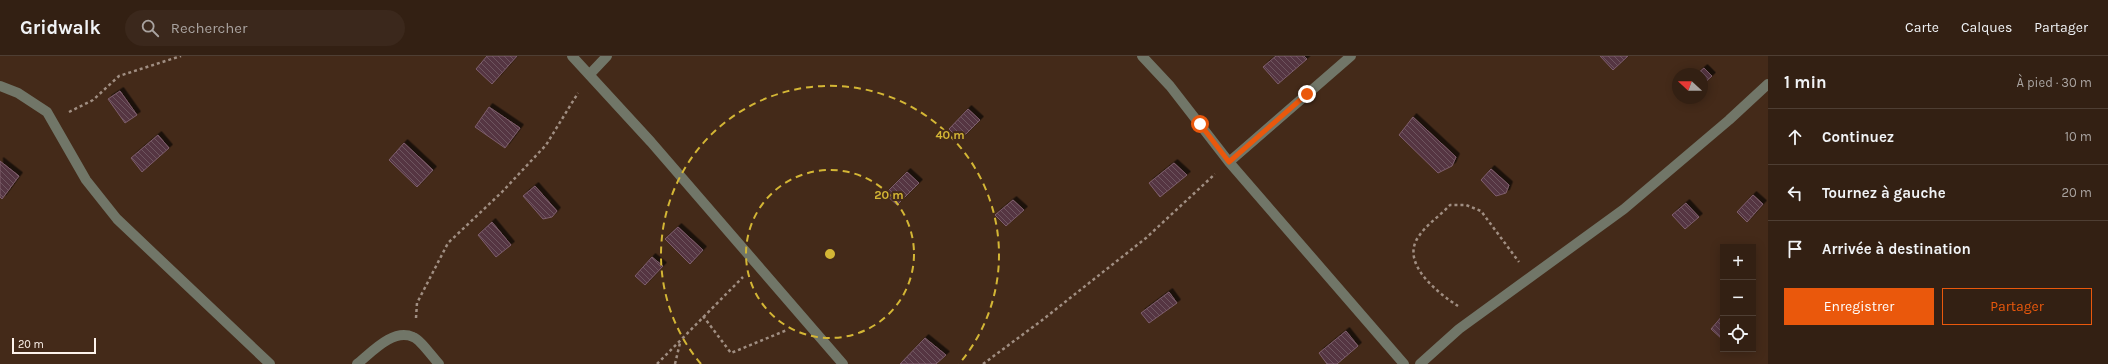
<!DOCTYPE html>
<html lang="fr">
<head>
<meta charset="utf-8">
<style>
	:root { --surface:#332013; --page:#3b281c; --text:#f1f3f6; --muted:#a9a3a0; --line:#4e3e33; --accent:#ea580c }
	body { margin:0; font-family:Karla,sans-serif; background:var(--page); color:var(--text) }
	.controls { position:absolute; right:12px; bottom:12px; display:grid; overflow:hidden; border-radius:0px; box-shadow:0 2px 10px #0003 }
	.controls button { width:36px; height:36px; display:grid; place-items:center; padding:0; border:0; border-bottom:1px solid var(--line); background:var(--surface); color:var(--text); font:20px sans-serif }
	.compass { position:absolute; left:1672px; top:12px; width:36px; height:36px; border-radius:50%; background:var(--surface); box-shadow:0 2px 10px #0003; rotate:291deg }
	.scale { position:absolute; left:12px; bottom:10px; width:84px; box-sizing:border-box; padding-left:4px; border:2px solid #fdf3ec; border-top:0; font-size:11px; line-height:14px; white-space:nowrap; color:#fdf3ec; -webkit-text-stroke:3px #442a19; paint-order:stroke }
	.stop { position:absolute; width:12px; height:12px; margin:-9px; border:3px solid #ea580c; border-radius:50%; background:#fff }
	.stop.end { background:#ea580c; border-color:#fff; box-shadow:0 1px 4px #0008 }
	.list { margin:0; padding:0; list-style:none }
	h2 { display:flex; justify-content:space-between; align-items:center; height:52px; margin:0; padding:0 16px; font-size:17px }
	h2 small { font-size:13px; font-weight:400; color:var(--muted) }
	.list li { display:grid; grid-template-columns:26px 1fr auto; gap:12px; align-items:center; box-sizing:border-box; height:56px; padding:0 16px; border-top:1px solid var(--line) }
	.list b { display:block; font-size:15px; white-space:nowrap }
	.list em { font-size:13px; font-style:normal; color:var(--muted) }
	.actions { display:flex; gap:8px; padding:12px 16px }
	.actions a { flex:1; padding:9px 0; border:1px solid var(--accent); border-radius:0px; text-align:center; font-size:14px; color:var(--accent) }
	.actions .main { background:var(--accent); color:#fff }
	.icon { flex:none; width:22px; height:22px; fill:none; stroke:currentColor; stroke-width:2; stroke-linecap:round; stroke-linejoin:round }
	.map { position:relative; flex:none; width:1768px; height:308px; overflow:hidden }
	header { display:flex; align-items:center; gap:24px; box-sizing:border-box; height:56px; padding:0 20px; background:var(--surface); border-bottom:1px solid var(--line) }
	header strong { font-size:19px }
	nav { display:flex; gap:22px; margin-inline-start:auto; font-size:14px }
	.search { width:280px; height:36px; background:var(--page); display:flex; align-items:center; gap:10px; box-sizing:border-box; padding:0 14px; border-radius:22px; color:var(--muted); font-size:15px }
	main { display:flex }
	aside { flex:1; background:var(--surface) }
	.map>svg:first-child { display:block }
</style>
</head>
<body>
<header>
<strong>Gridwalk</strong>
<div class="search"><svg class="icon" aria-label="search" viewBox="0 0 24 24"><circle cx="10" cy="10" r="6"/><path d="M15 15l6 6"/></svg>Rechercher</div>
<nav><a>Carte</a><a>Calques</a><a>Partager</a></nav>
</header>
<main>
<div class="map">
<svg width="1768" height="308" viewBox="0 0 1768 308">
	<defs>
		<pattern id="building-back-hatch" width="6" height="6" patternUnits="userSpaceOnUse"><rect width="6" height="6" fill="#543643"/><path d="M-1 5l2 2M0 0l6 6M5-1l2 2" fill="none" stroke="#6e545e"/></pattern>
		<filter id="shadow"><feDropShadow dx="3.5" dy="-3.5" stdDeviation="0" flood-color="#0009"/></filter>
	</defs>
	<rect width="100%" height="100%" fill="#442a19"/>
	<path fill="url(#building-back-hatch)" stroke="#7f5e6c" filter="url(#shadow)" d="M 487,0 L 517,0 L 492,28 L 476,13 Z
		M 1276,0 L 1304,0 L 1307,3 L 1278,28 L 1263,11 Z
		M 1600,0 L 1628,0 L 1613,14 Z
		M 1704,12 L 1712,20 L 1702,29 L 1702,18 L 1697,18 Z
		M 120,35 L 137,59 L 125,67 L 108,43 Z
		M 489,51 L 520,72 L 505,92 L 475,71 Z
		M 968,53 L 980,64 L 960,84 L 949,73 Z
		M 1413,61 L 1456,101 L 1452,110 L 1438,117 L 1399,79 Z
		M 158,79 L 169,92 L 142,116 L 131,102 Z
		M 404,87 L 433,114 L 417,131 L 389,104 Z
		M 0,105 L 19,120 L 2,143 L 0,141 Z
		M 1174,107 L 1187,119 L 1160,141 L 1149,127 Z
		M 1491,113 L 1509,129 L 1506,137 L 1496,140 L 1481,124 Z
		M 907,116 L 919,127 L 897,149 L 885,138 Z
		M 535,130 L 557,155 L 552,161 L 543,163 L 523,140 Z
		M 1753,139 L 1763,148 L 1747,166 L 1737,156 Z
		M 1013,144 L 1024,154 L 1006,170 L 995,159 Z
		M 1686,147 L 1699,161 L 1685,173 L 1672,159 Z
		M 492,166 L 511,189 L 496,201 L 478,179 Z
		M 678,171 L 703,194 L 690,208 L 665,183 Z
		M 652,201 L 663,210 L 645,229 L 635,220 Z
		M 1169,236 L 1177,247 L 1149,267 L 1141,257 Z
		M 1723,259 L 1723,284 L 1711,273 Z
		M 1346,275 L 1358,290 L 1337,308 L 1327,308 L 1319,297 Z
		M 925,282 L 946,299 L 936,308 L 900,308 Z"/>
	<g fill="none" stroke-linecap="round" stroke-linejoin="round">
		<path stroke="#a08e82" stroke-width="2.5" stroke-dasharray="3 3" stroke-linecap="butt" d="M 69,56 L 93,44 L 119,20 L 181,0
			M 1458,250 C 1438,237 1399,207 1419,180 C 1427,168 1441,159 1450,149 L 1466,149 L 1481,155 L 1519,206
			M 703,260 L 731,297 L 787,274
			M 416,262 L 417,247 L 448,187 L 502,136 L 546,89 L 578,37
			M 657,308 L 743,221
			M 675,308 L 680,287
			M 983,308 L 1041,265 L 1146,182 L 1215,118"/>
		<path stroke="#717668" stroke-width="10" d="M 572,0 L 651,86 L 843,308
			M 1142,0 L 1170,30 L 1229,106 L 1404,308
			M 590,18 L 607,0
			M 0,30 L 18,37 L 47,56 L 86,124 L 117,163 L 270,308
			M 1229,106 L 1351,0
			M 357,308 C 372,296 393,272 413,281 C 420,283 433,302 439,308
			M 1420,308 L 1459,273 L 1624,153 L 1729,64 L 1768,28"/>
	</g>
	<g fill="none" stroke-linecap="round" stroke-linejoin="round">
		<path stroke="#ea580c" stroke-width="5" d="M 1200,68 L 1229,106 L 1307,38"/>
	</g>
	<g fill="none" stroke="#d4b635" stroke-width="2" stroke-dasharray="7 5">
		<circle cx="830" cy="198" r="84"/>
		<path d="M701 308A169 169 0 1 1 959 308"/>
	</g>
	<circle cx="830" cy="198" r="6" fill="#d4b635" stroke="#442a19" stroke-width="2"/>
	<g font-size="12" text-anchor="middle" font-weight="bold" fill="#d4b635" stroke="#442a19" stroke-width="4" stroke-linejoin="round" paint-order="stroke">
		<text x="950" y="83">40 m</text>
		<text x="889" y="143">20 m</text>
	</g>
</svg>
<div class="controls">
<button>+</button>
<button>−</button>
<button><svg class="icon" aria-label="locate" viewBox="0 0 24 24"><circle cx="12" cy="12" r="6"/><path d="M12 2v4M12 18v4M2 12h4M18 12h4"/></svg></button>
</div>
<svg class="compass" viewBox="-18 -18 36 36"><path d="M0-13l5 13h-10z" fill="#e53935"/><path d="M0 13l5-13h-10z" fill="#a9a3a0"/></svg>
<div class="scale">20 m</div>
<div class="stop" style="left:1200px;top:68px"></div>
<div class="stop end" style="left:1307px;top:38px"></div>
</div>
<aside>
<h2>1 min<small>À pied · 30 m</small></h2>
<ul class="list">
<li><svg class="icon" aria-label="ahead" viewBox="0 0 24 24"><path d="M12 20V5M6 11l6-6 6 6"/></svg><div><b>Continuez</b></div><em>10 m</em></li>
<li><svg class="icon" aria-label="left" viewBox="0 0 24 24"><path d="M17 20v-9H6M10 6l-5 5 5 5"/></svg><div><b>Tournez à gauche</b></div><em>20 m</em></li>
<li><svg class="icon" aria-label="arrive" viewBox="0 0 24 24"><path d="M6 21V4h12l-3 4 3 4H6"/></svg><div><b>Arrivée à destination</b></div></li>
</ul>
<div class="actions"><a class="main">Enregistrer</a><a>Partager</a></div>
</aside>
</main>
</body>
</html>
